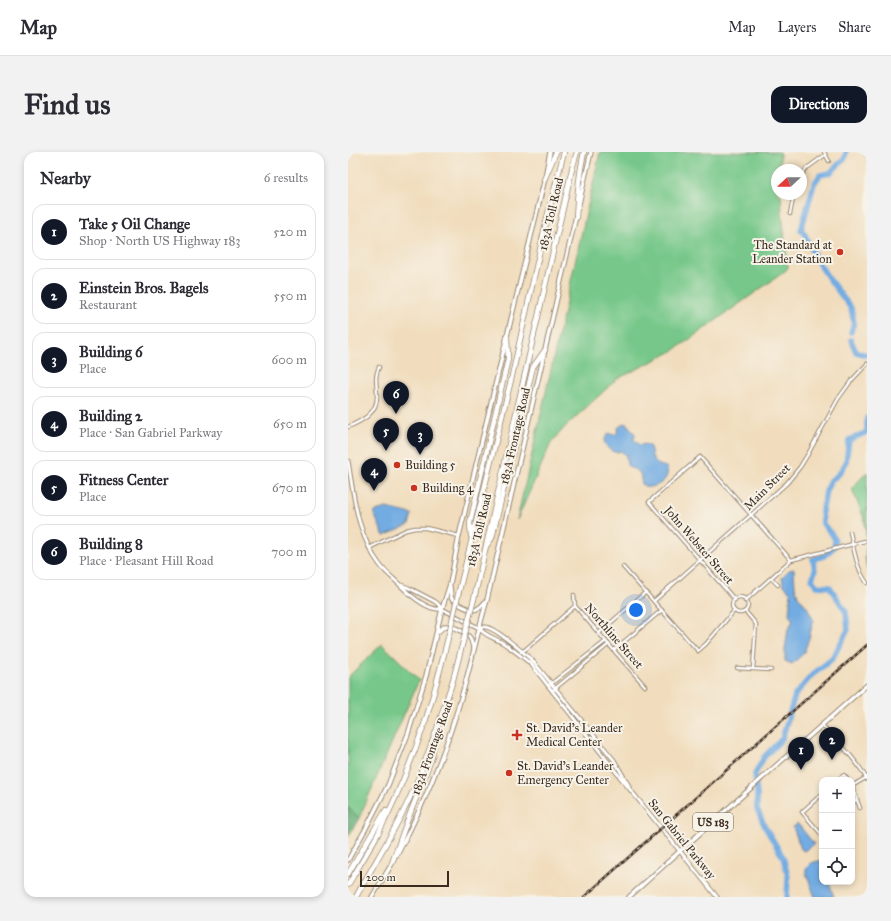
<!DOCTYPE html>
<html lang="en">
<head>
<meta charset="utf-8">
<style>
	:root { --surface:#fff; --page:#f2f2f3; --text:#2b2b33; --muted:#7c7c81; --line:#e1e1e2; --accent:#111827 }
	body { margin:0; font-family:"IM FELL Great Primer",serif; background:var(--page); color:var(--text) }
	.controls { position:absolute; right:12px; bottom:12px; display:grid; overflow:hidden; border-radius:8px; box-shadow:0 2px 6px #0003 }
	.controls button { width:36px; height:36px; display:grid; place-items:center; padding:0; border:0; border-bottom:1px solid var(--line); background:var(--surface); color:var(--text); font:20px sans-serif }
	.compass { position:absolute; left:423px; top:12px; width:36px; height:36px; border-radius:50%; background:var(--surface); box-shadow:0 2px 6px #0003; rotate:248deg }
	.scale { position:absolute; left:12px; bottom:10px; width:89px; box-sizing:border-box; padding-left:4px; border:2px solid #3b2a1e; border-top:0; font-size:11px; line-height:14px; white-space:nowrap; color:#3b2a1e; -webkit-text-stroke:3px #f7f3e8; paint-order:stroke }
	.you { position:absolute; left:288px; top:458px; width:14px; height:14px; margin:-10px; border:3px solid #fff; border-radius:50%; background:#1a73e8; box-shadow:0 0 0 6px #1a73e833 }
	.badge { display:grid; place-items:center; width:26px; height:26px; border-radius:50%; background:var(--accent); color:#fff; font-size:13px; font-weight:700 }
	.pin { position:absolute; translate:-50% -33px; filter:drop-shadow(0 1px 2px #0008) }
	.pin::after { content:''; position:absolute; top:21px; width:14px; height:12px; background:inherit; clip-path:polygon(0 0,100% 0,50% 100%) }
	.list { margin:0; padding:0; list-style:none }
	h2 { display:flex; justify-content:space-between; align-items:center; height:52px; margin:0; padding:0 16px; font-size:17px }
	h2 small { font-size:13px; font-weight:400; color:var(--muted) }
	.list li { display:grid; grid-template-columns:26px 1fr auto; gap:12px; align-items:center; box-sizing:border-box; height:56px; margin:0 8px 8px; padding:0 8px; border:1px solid var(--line); border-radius:12px }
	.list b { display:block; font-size:15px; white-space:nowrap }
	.list p { margin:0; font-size:13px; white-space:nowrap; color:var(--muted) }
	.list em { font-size:13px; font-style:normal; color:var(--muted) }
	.icon { flex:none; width:22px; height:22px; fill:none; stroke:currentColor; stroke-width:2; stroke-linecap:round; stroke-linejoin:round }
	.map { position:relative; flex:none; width:519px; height:745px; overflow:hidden; border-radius:12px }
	header { display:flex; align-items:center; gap:24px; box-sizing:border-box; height:56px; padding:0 20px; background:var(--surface); border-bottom:1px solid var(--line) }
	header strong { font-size:19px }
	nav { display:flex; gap:22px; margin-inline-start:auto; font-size:14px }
	.intro { display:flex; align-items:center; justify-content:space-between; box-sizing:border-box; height:96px; padding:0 24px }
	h1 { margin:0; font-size:28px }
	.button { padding:10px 18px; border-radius:12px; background:var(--accent); color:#fff; font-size:14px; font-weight:700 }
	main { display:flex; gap:24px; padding:0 24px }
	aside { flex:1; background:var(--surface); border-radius:12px; box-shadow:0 2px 6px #0003 }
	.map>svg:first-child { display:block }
</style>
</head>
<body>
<header>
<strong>Map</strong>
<nav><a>Map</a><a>Layers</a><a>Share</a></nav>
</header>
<div class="intro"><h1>Find us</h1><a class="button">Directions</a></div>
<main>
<aside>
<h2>Nearby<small>6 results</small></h2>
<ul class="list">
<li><span class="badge">1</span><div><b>Take 5 Oil Change</b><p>Shop · North US Highway 183</p></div><em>520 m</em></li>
<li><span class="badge">2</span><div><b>Einstein Bros. Bagels</b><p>Restaurant</p></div><em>550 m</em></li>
<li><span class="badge">3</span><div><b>Building 6</b><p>Place</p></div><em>600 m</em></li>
<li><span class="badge">4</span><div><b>Building 2</b><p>Place · San Gabriel Parkway</p></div><em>650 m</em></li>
<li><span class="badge">5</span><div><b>Fitness Center</b><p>Place</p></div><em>670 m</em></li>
<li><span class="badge">6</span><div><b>Building 8</b><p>Place · Pleasant Hill Road</p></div><em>700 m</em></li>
</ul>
</aside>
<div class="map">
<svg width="519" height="745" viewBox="0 0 519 745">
	<rect width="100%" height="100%" fill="#f7f3e8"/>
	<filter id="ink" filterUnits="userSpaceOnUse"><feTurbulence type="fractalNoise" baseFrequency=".025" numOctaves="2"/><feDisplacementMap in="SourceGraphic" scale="8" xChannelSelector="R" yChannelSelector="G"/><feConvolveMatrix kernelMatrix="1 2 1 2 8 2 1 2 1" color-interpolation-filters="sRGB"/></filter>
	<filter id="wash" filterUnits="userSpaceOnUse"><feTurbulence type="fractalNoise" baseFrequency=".012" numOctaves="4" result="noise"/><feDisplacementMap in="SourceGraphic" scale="16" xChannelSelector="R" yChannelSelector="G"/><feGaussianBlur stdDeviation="0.9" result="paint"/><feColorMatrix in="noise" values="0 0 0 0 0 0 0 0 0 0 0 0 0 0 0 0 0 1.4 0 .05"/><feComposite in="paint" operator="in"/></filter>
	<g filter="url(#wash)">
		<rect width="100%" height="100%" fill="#f1ddbd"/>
		<path fill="#76c789" stroke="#587854" d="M 252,0 L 432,0 L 432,18 L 429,18 L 429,42 L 433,42 L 434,61 L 440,116 L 436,120 L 325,199 L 269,227 L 217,275 L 203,291 L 169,368 Z
			M 519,320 L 519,418 L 517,406 L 519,390 L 516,366 L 505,340 L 505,335 Z
			M 34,492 L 71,528 L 11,666 L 0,655 L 0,525 Z"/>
		<path fill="#60ac75" stroke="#4e6b4a" d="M 0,655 L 11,666 L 0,685 Z"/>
		<path fill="#72ace2" stroke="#566b80" d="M 275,271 L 279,272 L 287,282 L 287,285 L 285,286 L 291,293 C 308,289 300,303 307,310 C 311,314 315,313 319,316 C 322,329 308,336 297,335 L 294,332 L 292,321 L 286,317 L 282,316 L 279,313 L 278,304 L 273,299 C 264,302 260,298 256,289 L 259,283 L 262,281 L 264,283 L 268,282 L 270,279 L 270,276 Z
			M 38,356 L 64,362 L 61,373 L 36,384 L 26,362 L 28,359 Z
			M 446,417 L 447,434 L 450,444 L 459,455 L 465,467 L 462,483 L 456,501 L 444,512 L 437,509 L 437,497 L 440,477 L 445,469 L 441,462 L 443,441 L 435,432 L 434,425 L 441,418 Z
			M 450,672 L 466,692 L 456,699 L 453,697 L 445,675 Z
			M 474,708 L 474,730 L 481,730 L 486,745 L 467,745 L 458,721 L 458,716 L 463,711 Z"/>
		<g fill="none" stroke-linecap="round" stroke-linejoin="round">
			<path stroke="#72ace2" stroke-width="5.5" d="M 498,0 L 497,6 L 482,21 L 472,23 L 466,32 L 453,78 L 456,81 L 468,107 L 481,127 L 503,156 L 506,171 L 503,180
				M 503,188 L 508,200 L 519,203
				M 439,745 L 440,725 L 435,705 L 417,675 L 409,657 L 409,642 L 407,622 L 416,605 L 434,587 L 447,543 L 464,523 L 484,507 L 500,478 L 498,460 L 482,435 L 469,434 L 464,428 L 467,418 L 465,407 L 476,404 L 486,395 L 487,388 L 483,381 L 475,372 L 474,359 L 476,351 L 478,339 L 483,328 L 490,323 L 498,311 L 501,288 L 519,280 L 519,266"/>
		</g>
	</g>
	<g filter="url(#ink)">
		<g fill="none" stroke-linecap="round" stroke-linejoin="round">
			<g stroke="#96846e" stroke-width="4.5">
				<path id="minor" d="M 476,0 L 481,9
					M 453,24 L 459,16 L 477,3
					M 442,62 L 446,42
					M 0,275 C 14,269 30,261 29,243 C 29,232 26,226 31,215
					M 502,380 C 506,397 508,416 519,431
					M 21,396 L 58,378 L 67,376 L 78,376 L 111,384
					M 275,415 L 350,499 L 358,492 L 386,459
					M 423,426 L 430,433
					M 226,443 L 227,454 L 297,534
					M384 453a8 8 0 1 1 16 0a8 8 0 1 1-16 0Z
					M 387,448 L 301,350 L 352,305 L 443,408
					M 306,449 L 439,331 L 452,315 L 460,302 L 490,247 L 503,229 L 519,212
					M 397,449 L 443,408 L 517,389
					M 397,459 L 408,472 L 405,517
					M 251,481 L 298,440
					M 266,498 L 314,458
					M 173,500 L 178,497 L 227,454
					M 389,516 L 423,518
					M 200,534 L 258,489
					M 204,539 L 261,492
					M 474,573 C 488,588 511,610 519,628
					M 489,628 L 496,623 L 500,628
					M 504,634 L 512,656
					M 504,634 L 519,625
					M 474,642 L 454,660 L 474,683
					M 504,651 L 509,647"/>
			</g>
			<g stroke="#96846e" stroke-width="5">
				<path id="tertiary" d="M 517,0 L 519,3
					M 0,309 C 6,345 9,383 32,413 C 38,421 46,427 53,434 C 63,444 80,459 94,457
					M 53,433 L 61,436 L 86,449 L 89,451 L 94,457 L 131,476 C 137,484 147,486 155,491 C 165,497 174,505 183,512 L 276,630 L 369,745
					M 131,476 C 132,476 135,474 137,475 C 146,475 176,501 184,508 L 266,608 L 281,634"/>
			</g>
			<g stroke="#96846e" stroke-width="5.5">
				<path id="secondary" d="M 198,20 L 202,0
					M 230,56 L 243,0
					M 102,435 C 103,439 102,444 104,447 C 106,450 110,451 112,453 C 124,459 128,461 137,450
					M 90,480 C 92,478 95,475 98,474 C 104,473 119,481 122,486 C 124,489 124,492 125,495
					M 49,703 C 77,651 99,596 115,539 C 124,509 130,478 139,448 L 228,64
					M 0,708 L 17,678 L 40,633 L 60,582 L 78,524 L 94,457 L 102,432 L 111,384 L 197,26
					M 24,745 L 45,710"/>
			</g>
			<g stroke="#96846e" stroke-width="5.5">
				<path id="primary" d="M 281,745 L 332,699 L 519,533"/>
			</g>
			<g stroke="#96846e" stroke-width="6">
				<path id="motorway" d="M 196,28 L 208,0
					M 228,66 C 229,44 231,22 236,0
					M 123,384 L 122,371 L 160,207 L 159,184
					M 139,393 L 144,386 L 185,215 L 197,198
					M 111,439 L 164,224 L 199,66 L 216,0
					M 126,447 L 176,226 L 224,17 L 229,0
					M 44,711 L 58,672 L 84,605 L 86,590
					M 0,722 L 38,658
					M 0,733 C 10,716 21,698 31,680 C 49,645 64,608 77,570
					M 8,745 C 24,715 43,685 58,654 C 71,628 80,601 90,574"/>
			</g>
			<use href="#minor" stroke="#fff" stroke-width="2.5"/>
			<use href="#tertiary" stroke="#fff" stroke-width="3"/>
			<use href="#secondary" stroke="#fff" stroke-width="3.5"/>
			<use href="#primary" stroke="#fff" stroke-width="3.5"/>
			<use href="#motorway" stroke="#fff" stroke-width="4.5"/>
			<g stroke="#3b2a1e" stroke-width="2.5">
				<path id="rail" d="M 236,745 L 519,493"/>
			</g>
			<use href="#rail" stroke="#f7f3e8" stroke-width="1" stroke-dasharray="3" stroke-linecap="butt"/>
			<g stroke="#96846e" stroke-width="6" stroke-linecap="butt">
				<path id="motorway-bridge" d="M 77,570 C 91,527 101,483 111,439
					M 90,574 L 105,528 L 126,447"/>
			</g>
			<use href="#motorway-bridge" stroke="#fff" stroke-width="4.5"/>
		</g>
	</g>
	<g fill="#c8321e" stroke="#f7f3e8" stroke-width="1.5">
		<circle cx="492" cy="100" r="4"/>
		<circle cx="49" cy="313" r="4"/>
		<circle cx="66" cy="336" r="4"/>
		<path d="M167 577h4v4h4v4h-4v4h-4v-4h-4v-4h4z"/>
		<circle cx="161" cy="621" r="4"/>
	</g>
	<g text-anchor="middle" stroke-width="4" stroke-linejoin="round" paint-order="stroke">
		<rect fill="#f7f3e8" stroke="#73665b" stroke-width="1" x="345" y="661" width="40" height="18" rx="3"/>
		<g font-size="11" font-weight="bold" fill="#3b2a1e">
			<text x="365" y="674">US 183</text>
		</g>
		<g font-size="12" fill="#3b2a1e" stroke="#f7f3e8">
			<text transform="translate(203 62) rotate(-77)" y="4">183A Toll Road</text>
			<text transform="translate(167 284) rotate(-77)" y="4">183A Frontage Road</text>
			<text transform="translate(419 335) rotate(-45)" y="4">Main Street</text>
			<text transform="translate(131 378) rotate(-77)" y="4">183A Toll Road</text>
			<text transform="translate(351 393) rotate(49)" y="4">John Webster Street</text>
			<text transform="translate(266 484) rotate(49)" y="4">Northline Street</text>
			<text transform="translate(84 596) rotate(-70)" y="4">183A Frontage Road</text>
			<text transform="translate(334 687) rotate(51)" y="4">San Gabriel Parkway</text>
		</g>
		<g font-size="12" fill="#3b2a1e" stroke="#f7f3e8" text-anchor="start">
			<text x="484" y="97" text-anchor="end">The Standard at<tspan x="484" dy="14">Leander Station</tspan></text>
			<text x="57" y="317">Building 5</text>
			<text x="74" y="340">Building 4</text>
			<text x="178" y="580">St. David’s Leander<tspan x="178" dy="14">Medical Center</tspan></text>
			<text x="169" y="618">St. David’s Leander<tspan x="169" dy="14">Emergency Center</tspan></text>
		</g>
	</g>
</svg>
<div class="controls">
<button>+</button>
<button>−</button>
<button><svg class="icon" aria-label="locate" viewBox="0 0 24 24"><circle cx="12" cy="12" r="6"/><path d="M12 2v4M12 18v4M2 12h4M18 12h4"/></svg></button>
</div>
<svg class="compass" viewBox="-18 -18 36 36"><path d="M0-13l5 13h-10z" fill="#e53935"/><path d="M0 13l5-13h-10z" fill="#7c7c81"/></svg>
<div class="scale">200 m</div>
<div class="you"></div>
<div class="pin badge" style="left:453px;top:618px">1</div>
<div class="pin badge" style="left:484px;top:608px">2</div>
<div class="pin badge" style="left:72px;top:303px">3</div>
<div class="pin badge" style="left:26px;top:339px">4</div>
<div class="pin badge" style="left:38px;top:299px">5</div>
<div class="pin badge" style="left:48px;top:262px">6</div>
</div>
</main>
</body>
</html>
